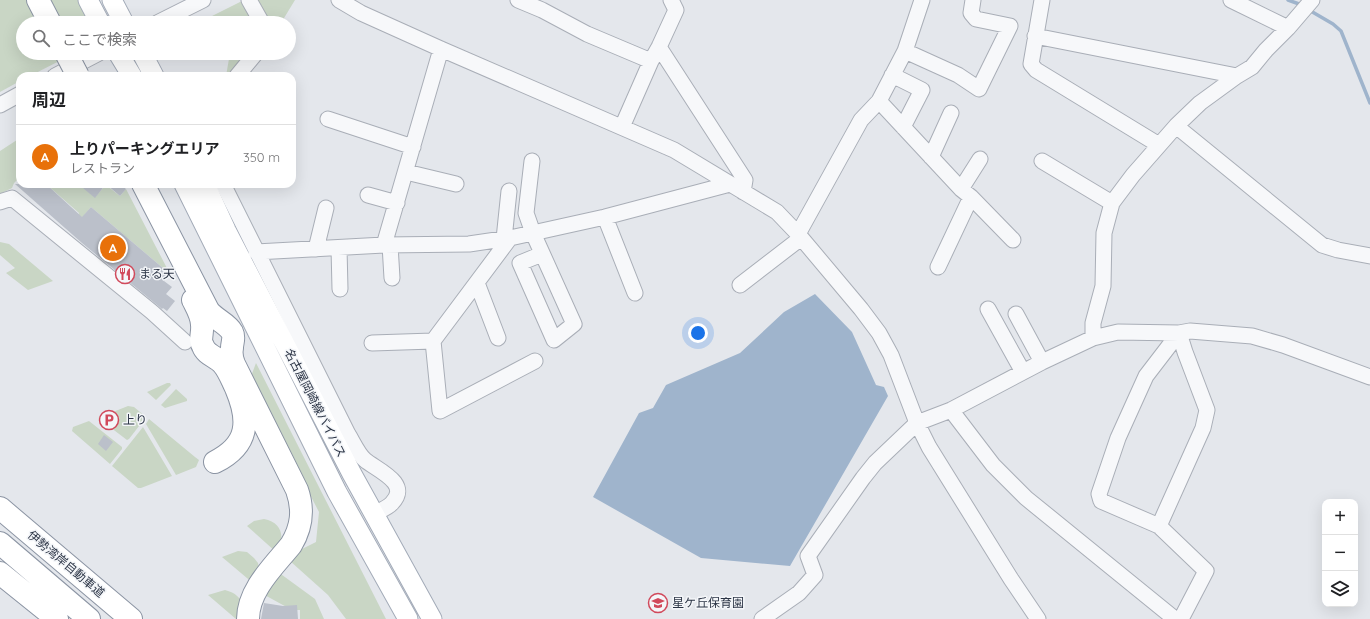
<!DOCTYPE html>
<html lang="ja">
<head>
<meta charset="utf-8">
<style>
	:root { --surface:#fff; --page:#f6f6f6; --text:#202124; --muted:#757577; --line:#e0e0e0; --accent:#d1495b }
	body { margin:0; font-family:Quicksand,"Noto Sans JP",sans-serif; background:var(--page); color:var(--text) }
	.controls { position:absolute; right:12px; bottom:12px; display:grid; overflow:hidden; border-radius:8px; box-shadow:0 4px 16px #0002 }
	.controls button { width:36px; height:36px; display:grid; place-items:center; padding:0; border:0; border-bottom:1px solid var(--line); background:var(--surface); color:var(--text); font:20px sans-serif }
	.you { position:absolute; left:698px; top:333px; width:14px; height:14px; margin:-10px; border:3px solid #fff; border-radius:50%; background:#1a73e8; box-shadow:0 0 0 6px #1a73e833 }
	.badge { display:grid; place-items:center; width:26px; height:26px; border-radius:50%; background:var(--accent); color:#fff; font-size:13px; font-weight:700 }
	.pin { position:absolute; translate:-50% -50%; border:2px solid #fff; box-shadow:0 1px 4px #0006 }
	.list { margin:0; padding:0; list-style:none }
	h2 { display:flex; justify-content:space-between; align-items:center; height:52px; margin:0; padding:0 16px; font-size:17px }
	h2 small { font-size:13px; font-weight:400; color:var(--muted) }
	.list li { display:grid; grid-template-columns:26px 1fr auto; gap:12px; align-items:center; box-sizing:border-box; height:64px; padding:0 16px; border-top:1px solid var(--line) }
	.list b { display:block; font-size:15px; white-space:nowrap }
	.list p { margin:0; font-size:13px; white-space:nowrap; color:var(--muted) }
	.list em { font-size:13px; font-style:normal; color:var(--muted) }
	.icon { flex:none; width:22px; height:22px; fill:none; stroke:currentColor; stroke-width:2; stroke-linecap:round; stroke-linejoin:round }
	.map { position:relative; flex:none; width:1370px; height:619px; overflow:hidden }
	.search { position:absolute; background:var(--surface); box-shadow:0 4px 16px #0002; left:16px; top:16px; width:280px; height:44px; display:flex; align-items:center; gap:10px; box-sizing:border-box; padding:0 14px; border-radius:22px; color:var(--muted); font-size:15px }
	.panel { position:absolute; background:var(--surface); box-shadow:0 4px 16px #0002; left:16px; top:72px; width:280px; height:116px; border-radius:12px }
	.map>svg:first-child { display:block }
</style>
</head>
<body>
<div class="map">
<svg width="1370" height="619" viewBox="0 0 1370 619">
	<rect width="100%" height="100%" fill="#e4e7ec"/>
	<path fill="#c9d6c5" d="M 0,0 L 83,0 L 95,23 L 23,23 L 23,53 L 75,53 L 30,76 L 20,76 L 20,81 L 0,92 Z
		M 255,0 L 295,0 L 281,23 L 269,23 Z
		M 242,1 L 255,23 L 231,23 L 231,20 L 221,23 L 198,23 Z
		M 230,53 L 251,53 L 233,76 L 226,76 Z
		M 20,138 L 20,177 L 14,183 L 12,188 L 0,194 L 0,151 Z
		M 46,184 L 78,184 L 95,197 L 106,185 L 120,196 L 126,189 L 170,274 L 91,207 L 75,226 L 79,213 Z
		M 0,242 L 9,244 L 53,281 L 28,290 L 6,273 L 15,268 L 0,255 Z
		M 256,363 L 386,619 L 346,619 L 328,595 L 290,561 L 300,550 L 316,542 L 319,512 L 250,379 Z
		M 167,383 L 170,383 L 171,385 L 156,400 L 147,392 Z
		M 176,389 L 187,399 L 187,401 L 165,408 L 161,405 Z
		M 128,406 L 134,407 L 146,417 L 129,439 L 127,440 L 98,418 Z
		M 149,419 L 195,457 L 199,460 L 196,467 L 176,475 L 146,424 Z
		M 89,421 L 122,447 L 122,449 L 110,464 L 72,431 L 73,427 Z
		M 143,427 L 172,476 L 141,488 L 138,488 L 112,466 Z
		M 264,519 C 282,522 286,538 276,552 L 247,526 L 254,521 Z
		M 238,551 L 247,552 L 254,558 L 258,563 L 260,572 L 254,584 L 222,557 Z
		M 278,572 L 315,599 L 324,619 L 300,619 L 300,610 L 292,610 L 261,593 Z
		M 225,590 C 236,593 240,597 244,607 L 239,619 L 236,619 L 208,595 Z"/>
	<path fill="#9fb4cc" d="M 815,294 L 852,332 L 876,385 L 884,387 L 888,396 L 790,566 L 701,558 L 593,497 L 639,413 L 653,408 L 666,385 L 740,353 L 784,312 Z"/>
	<g fill="none" stroke-linecap="round" stroke-linejoin="round">
		<path stroke="#9fb4cc" stroke-width="3.5" d="M 1288,0 L 1302,5
			M 1309,10 L 1333,24 L 1341,31 L 1370,103"/>
	</g>
	<path fill="#bbc0ca" d="M 15,184 L 46,184 L 82,217 L 91,207 L 170,274 L 164,281 L 172,287 L 166,294 L 175,301 L 167,311 L 163,308 L 162,309 L 82,243 Z
		M 78,184 L 120,184 L 126,189 L 120,196 L 106,184 L 95,198 Z
		M 104,435 L 113,442 L 106,451 L 98,444 Z
		M 264,603 L 283,606 L 297,605 L 298,619 L 261,619 Z"/>
	<g fill="none" stroke-linecap="round" stroke-linejoin="round">
		<g stroke="#a9aeb7" stroke-width="17">
			<path id="minor" d="M 249,0 L 262,23
				M 339,0 L 361,13 L 441,49 L 674,150 L 777,212 L 798,234 L 861,309 L 879,333 L 891,355 L 917,423 L 929,447 L 1011,579 L 1038,619
				M 518,0 L 542,10 L 587,34 L 651,61
				M 1042,0 L 1031,64 L 1036,70 L 1159,145
				M 1231,0 L 1288,28
				M 157,23 L 203,0
				M 1035,36 L 1237,76
				M 659,47 L 745,180 L 743,192
				M 905,51 L 958,75 L 979,89 L 1010,26 L 976,19 L 971,13 L 973,0
				M 892,75 L 922,90 L 903,127
				M 55,76 L 99,53
				M 237,76 L 256,53
				M 879,101 L 961,189 L 971,197 L 1013,240
				M 0,105 L 20,94
				M 328,119 L 413,147
				M 1176,126 L 1322,245 L 1338,250 L 1370,256
				M 622,127 L 651,61 L 659,47 L 676,10 L 671,0
				M 931,157 L 951,113
				M 532,161 L 526,213 L 533,233 L 574,324 L 554,340 L 520,263 L 542,254
				M 1042,161 L 1112,203
				M 406,172 L 456,184
				M 223,184 L 348,434 C 353,442 358,454 365,460 C 377,470 411,483 392,503 C 388,508 379,511 373,514
				M 961,189 L 980,159
				M 368,195 L 397,203
				M 0,202 L 12,198 L 152,312 L 185,342
				M 605,217 L 635,293
				M 798,234 L 861,120 L 879,101 L 905,51 L 922,0
				M 510,238 L 433,341 L 440,411 L 535,361
				M 504,239 L 509,191
				M 384,245 L 441,49
				M 390,245 L 392,278
				M 339,248 L 340,289
				M 316,249 L 326,208
				M 256,252 L 384,245 L 469,244 L 510,238 L 605,217 L 730,184
				M 938,267 L 971,197
				M 477,283 L 498,338
				M 740,285 L 801,238
				M 988,309 L 1023,372
				M 1016,314 L 1042,362
				M 1179,333 L 1185,352 L 1207,410 L 1203,428 L 1159,526 L 1206,571 L 1181,619
				M 1093,338 L 1093,323 L 1103,286 L 1104,233 L 1112,203 L 1133,175 L 1176,126 L 1200,103 L 1237,76 L 1252,67 L 1266,50 L 1288,28 L 1312,0
				M 372,343 L 433,341
				M 951,410 L 993,465 L 1026,498 L 1175,619
				M 1159,526 L 1101,501 L 1099,494 L 1118,438 L 1146,376 L 1179,333
				M 762,619 L 799,593 L 815,575 L 808,556 L 863,478 L 875,463 L 917,423 L 951,410 L 1042,362 L 1093,338 L 1118,332 L 1179,333 L 1190,331 L 1252,336 L 1283,345 L 1370,377"/>
		</g>
		<g stroke="#a3abb8" stroke-width="21">
			<path id="major" d="M 88,0 L 100,23
				M 112,0 L 124,23
				M 118,53 L 132,76
				M 142,53 L 154,76
				M 184,184 L 337,492 L 408,619
				M 205,184 L 226,230 L 352,474 L 432,619"/>
		</g>
		<g stroke="#8b94a3" stroke-width="24">
			<path id="highway" d="M 38,0 L 50,23
				M 143,184 L 208,310 C 214,319 227,323 232,332 C 235,338 232,342 232,348 C 231,353 232,359 234,364 L 297,490 C 304,510 302,527 291,545 C 274,566 248,590 248,619
				M 193,300 C 197,308 202,316 202,325 C 203,333 199,340 203,346 C 206,355 217,357 223,364 C 229,371 232,380 236,388 C 250,421 249,445 215,462
				M 0,508 L 131,619
				M 0,543 L 89,619
				M 0,573 L 57,619"/>
		</g>
		<use href="#minor" stroke="#f7f8fa" stroke-width="15"/>
		<use href="#major" stroke="#fff" stroke-width="19"/>
		<use href="#highway" stroke="#fff" stroke-width="22"/>
		<g stroke="#8b94a3" stroke-width="24" stroke-linecap="butt">
			<path id="highway-bridge" d="M 66,53 L 78,76"/>
		</g>
		<use href="#highway-bridge" stroke="#fff" stroke-width="22"/>
	</g>
	<defs>
		<g id="restaurant-ring" transform="scale(1)"><circle r="9.5" fill="#f4f6f9" stroke="#d1495b" stroke-width="1.5"/><path d="M-5-6h1v4h1v-4h1v4h1v-4h1v5L-1.5 .5V6h-2V.5L-5-1ZM5-6V6H3V1.5H1.5Q1.5-4 5-6Z" fill="#d1495b"/></g>
		<g id="parking-ring" transform="scale(1)"><circle r="9.5" fill="#f4f6f9" stroke="#d1495b" stroke-width="1.5"/><path d="M-3.5-5.5H1a3.5 3.5 0 0 1 0 7H-1V5.5H-3.5ZM-1-3.4V-.6H.8a1.4 1.4 0 0 0 0-2.8Z" fill="#d1495b"/></g>
		<g id="school-ring" transform="scale(1)"><circle r="9.5" fill="#f4f6f9" stroke="#d1495b" stroke-width="1.5"/><path d="M0-5L7-2L0 1L-7-2ZM-4 1L0 2.5L4 1V4Q0 6-4 4Z" fill="#d1495b"/></g>
	</defs>
	<g fill-rule="evenodd">
		<use href="#restaurant-ring" x="125" y="274"/>
		<use href="#parking-ring" x="109" y="420"/>
		<use href="#school-ring" x="658" y="603"/>
	</g>
	<g text-anchor="middle" stroke-width="3" stroke-linejoin="round" paint-order="stroke">
		<g font-size="12" fill="#2b3445" stroke="#f4f6f9" text-anchor="start">
			<text x="139" y="278">まる天</text>
			<text x="123" y="424">上り</text>
			<text x="672" y="607">星ケ丘保育園</text>
		</g>
		<g font-size="12" fill="#2b3445" stroke="#f4f6f9">
			<text transform="translate(315 403) rotate(63)" y="4">名古屋岡崎線バイパス</text>
			<text transform="translate(66 564) rotate(40)" y="4">伊勢湾岸自動車道</text>
		</g>
	</g>
</svg>
<div class="controls">
<button>+</button>
<button>−</button>
<button><svg class="icon" aria-label="layers" viewBox="0 0 24 24"><path d="M12 4l9 5-9 5-9-5zM3 14l9 5 9-5"/></svg></button>
</div>
<div class="you"></div>
<div class="pin badge" style="left:113px;top:248px;background:#e8710a">A</div>
<div class="search"><svg class="icon" aria-label="search" viewBox="0 0 24 24"><circle cx="10" cy="10" r="6"/><path d="M15 15l6 6"/></svg>ここで検索</div>
<section class="panel">
<h2>周辺<small></small></h2>
<ul class="list">
<li><span class="badge" style="background:#e8710a">A</span><div><b>上りパーキングエリア</b><p>レストラン</p></div><em>350 m</em></li>
</ul>
</section>
</div>
</body>
</html>
